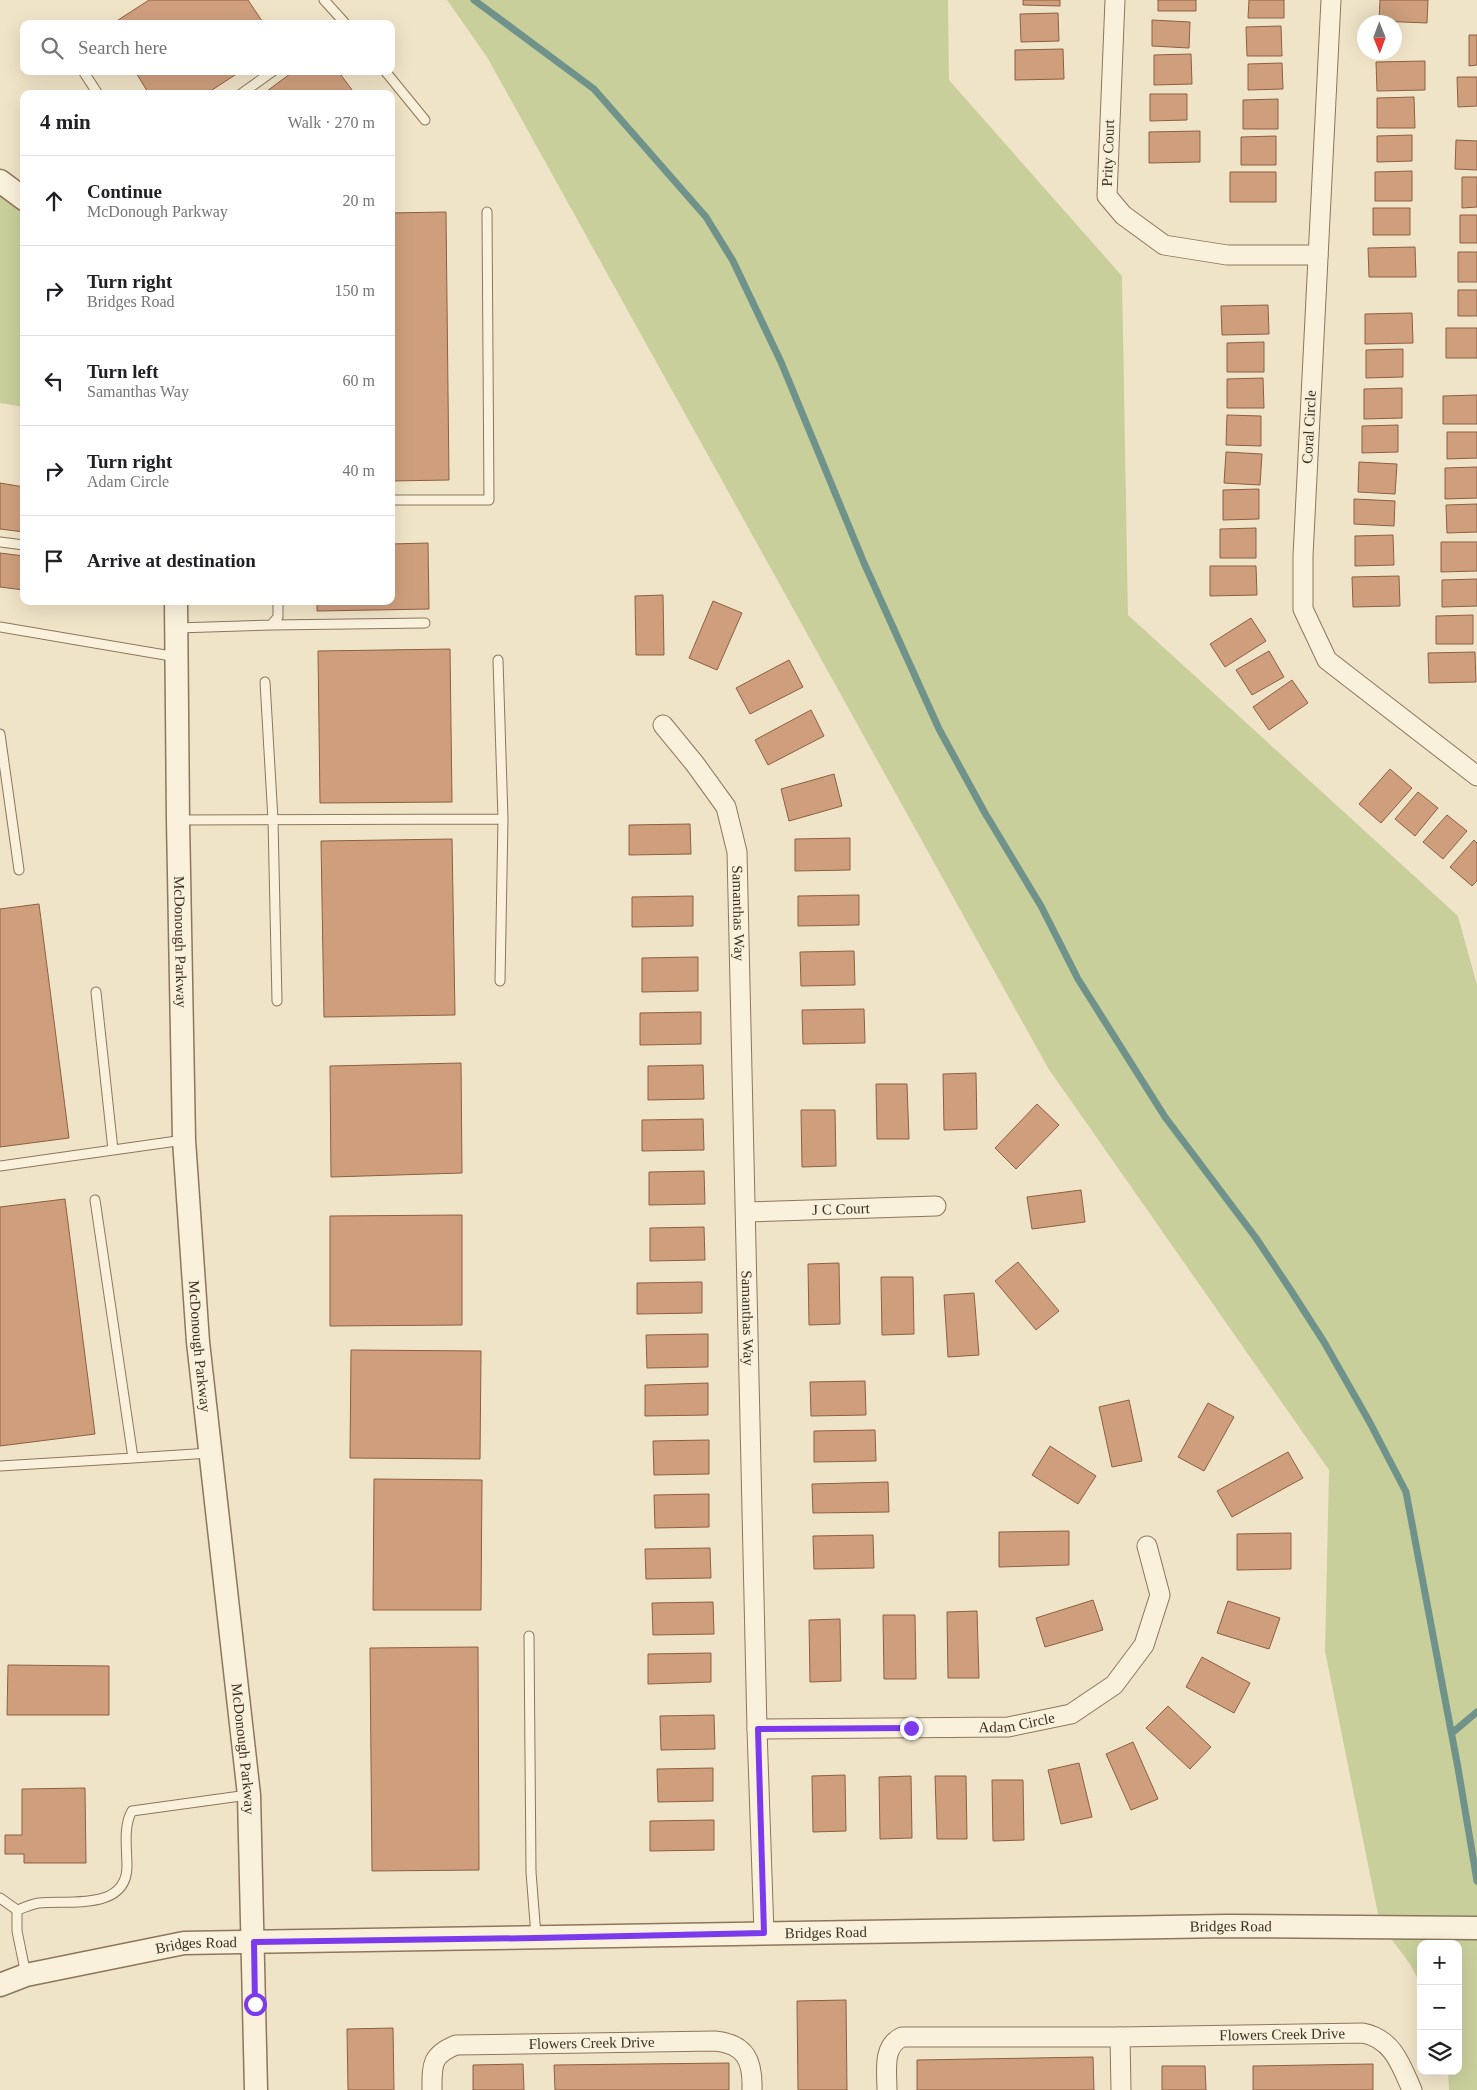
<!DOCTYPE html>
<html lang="en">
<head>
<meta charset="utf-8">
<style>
	:root { --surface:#fff; --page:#f6f6f6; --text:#202124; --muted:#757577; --line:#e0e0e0 }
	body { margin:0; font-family:Georgia,serif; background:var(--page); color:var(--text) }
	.controls { position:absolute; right:15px; bottom:15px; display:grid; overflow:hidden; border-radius:10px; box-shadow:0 5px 20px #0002 }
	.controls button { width:45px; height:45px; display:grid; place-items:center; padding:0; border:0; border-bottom:1px solid var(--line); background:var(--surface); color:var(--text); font:25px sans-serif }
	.compass { position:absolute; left:1357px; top:15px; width:45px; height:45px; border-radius:50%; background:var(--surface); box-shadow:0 5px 20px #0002; rotate:179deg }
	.stop { position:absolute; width:15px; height:15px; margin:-11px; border:4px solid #7c3aed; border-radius:50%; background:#fff }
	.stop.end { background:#7c3aed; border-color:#fff; box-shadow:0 1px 5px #0008 }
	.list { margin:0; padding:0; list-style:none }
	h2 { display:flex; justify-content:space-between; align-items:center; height:65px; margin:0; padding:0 20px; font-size:21px }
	h2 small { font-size:16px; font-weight:400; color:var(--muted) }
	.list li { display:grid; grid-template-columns:32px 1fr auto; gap:15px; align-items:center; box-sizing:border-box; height:90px; padding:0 20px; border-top:1px solid var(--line) }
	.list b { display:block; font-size:19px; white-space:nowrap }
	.list p { margin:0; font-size:16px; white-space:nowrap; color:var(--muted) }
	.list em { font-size:16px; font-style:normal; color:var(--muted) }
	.icon { flex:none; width:28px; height:28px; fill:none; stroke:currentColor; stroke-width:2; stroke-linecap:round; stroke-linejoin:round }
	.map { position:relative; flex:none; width:1477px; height:2090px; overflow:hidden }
	.search { position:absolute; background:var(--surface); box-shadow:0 5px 20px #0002; left:20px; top:20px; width:375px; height:55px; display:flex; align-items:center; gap:12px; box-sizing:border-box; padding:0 18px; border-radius:10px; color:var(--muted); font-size:19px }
	.panel { position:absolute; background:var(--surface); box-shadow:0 5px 20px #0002; left:20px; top:90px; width:375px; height:515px; border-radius:10px }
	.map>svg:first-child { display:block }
</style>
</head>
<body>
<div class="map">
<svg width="1477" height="2090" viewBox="0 0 1477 2090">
	<rect width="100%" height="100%" fill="#f0e4c8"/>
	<path fill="#c9cf9b" d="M 447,0 L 948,0 L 949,80 L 1122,276 L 1128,615 L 1458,916 L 1477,985 L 1477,2090 L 1449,2090 L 1448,2071 L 1458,2071 L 1458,1944 L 1421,1944 L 1421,1985 L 1410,1964 L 1380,1924 L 1325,1651 L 1329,1470 L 1048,1068 L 487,57 Z
		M 0,173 L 24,191 L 24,407 L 0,403 Z"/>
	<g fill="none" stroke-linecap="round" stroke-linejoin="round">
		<path stroke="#6f938a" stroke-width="7" d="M 474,0 L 594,89 L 706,217 L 733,261 L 781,362 L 864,563 L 939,729 L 985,813 L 1041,906 L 1078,979 L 1165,1117 L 1256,1238 L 1290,1289 L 1324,1342 L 1369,1421 L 1406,1492 L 1458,1768 L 1477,1881
			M 1452,1733 L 1477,1712"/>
	</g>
	<path fill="#cf9f7d" stroke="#8d5f41" d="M 149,0 L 248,0 L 264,24 L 112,24 Z
		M 1023,0 L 1060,0 L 1060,6 L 1023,5 Z
		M 1158,0 L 1196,0 L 1196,11 L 1158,11 Z
		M 1249,0 L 1284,0 L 1284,18 L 1248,18 Z
		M 1380,0 L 1428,0 L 1427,23 L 1379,21 Z
		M 1058,13 L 1059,41 L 1021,42 L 1020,14 Z
		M 1152,20 L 1190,22 L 1189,48 L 1152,46 Z
		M 1281,26 L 1282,56 L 1247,56 L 1246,27 Z
		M 1469,35 L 1477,35 L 1477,65 L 1469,66 Z
		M 1063,49 L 1064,79 L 1015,80 L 1015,50 Z
		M 1191,54 L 1192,84 L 1154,85 L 1154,55 Z
		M 1425,61 L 1425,90 L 1377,91 L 1376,62 Z
		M 1282,63 L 1283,89 L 1248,90 L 1248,64 Z
		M 135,71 L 241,71 L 206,94 L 149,94 Z
		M 294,71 L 338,71 L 355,94 L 263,94 Z
		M 1457,77 L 1477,77 L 1477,106 L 1458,107 Z
		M 1150,94 L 1187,94 L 1187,120 L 1150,121 Z
		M 1414,97 L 1415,128 L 1377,128 L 1377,98 Z
		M 1278,99 L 1278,129 L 1243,129 L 1243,100 Z
		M 1200,131 L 1200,162 L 1149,163 L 1149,132 Z
		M 1412,135 L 1412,161 L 1377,162 L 1377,136 Z
		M 1276,136 L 1276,165 L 1241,165 L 1241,137 Z
		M 1456,140 L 1477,141 L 1477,170 L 1455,169 Z
		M 1412,171 L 1412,201 L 1375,201 L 1375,172 Z
		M 1230,172 L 1276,172 L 1276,202 L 1230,202 Z
		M 1462,177 L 1477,177 L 1477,207 L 1462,208 Z
		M 1373,208 L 1410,208 L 1410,235 L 1373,235 Z
		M 446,212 L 449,480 L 391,481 L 391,213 Z
		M 1460,215 L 1477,215 L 1477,243 L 1460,243 Z
		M 1415,247 L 1416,277 L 1369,277 L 1368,248 Z
		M 1458,252 L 1477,252 L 1477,282 L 1458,282 Z
		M 1458,290 L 1477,290 L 1477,316 L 1458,316 Z
		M 1268,305 L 1269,334 L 1222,335 L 1221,306 Z
		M 1412,313 L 1413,343 L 1365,344 L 1365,314 Z
		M 1446,328 L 1477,328 L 1477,358 L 1446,358 Z
		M 1264,342 L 1264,372 L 1227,372 L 1227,343 Z
		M 1403,349 L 1403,377 L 1366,378 L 1366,350 Z
		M 1263,378 L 1264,408 L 1227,408 L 1227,379 Z
		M 1402,388 L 1402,418 L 1364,419 L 1364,389 Z
		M 1477,395 L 1477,424 L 1443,424 L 1443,396 Z
		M 1227,415 L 1261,416 L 1261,446 L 1226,445 Z
		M 1398,425 L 1398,452 L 1362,453 L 1362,426 Z
		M 1447,432 L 1477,432 L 1477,458 L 1447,459 Z
		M 1226,452 L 1262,454 L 1260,485 L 1224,483 Z
		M 1359,462 L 1397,464 L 1395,494 L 1358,492 Z
		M 1477,467 L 1477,498 L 1445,499 L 1445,468 Z
		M 0,483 L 24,487 L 24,532 L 0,529 Z
		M 1259,489 L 1259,519 L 1223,520 L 1223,490 Z
		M 1354,499 L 1395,501 L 1394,526 L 1354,524 Z
		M 1477,504 L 1477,532 L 1447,533 L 1446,505 Z
		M 1256,528 L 1256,558 L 1220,558 L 1220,529 Z
		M 1393,535 L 1394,565 L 1355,566 L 1355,536 Z
		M 1441,542 L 1477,542 L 1477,571 L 1441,572 Z
		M 428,543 L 429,609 L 317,611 L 317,601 L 391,601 L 391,544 Z
		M 0,553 L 24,556 L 24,590 L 0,587 Z
		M 1210,566 L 1256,566 L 1257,595 L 1210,596 Z
		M 1399,576 L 1400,606 L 1353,607 L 1352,577 Z
		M 1477,579 L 1477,606 L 1442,607 L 1442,580 Z
		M 663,595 L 664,655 L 636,655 L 635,596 Z
		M 713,601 L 742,613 L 717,670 L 689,658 Z
		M 1473,615 L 1473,644 L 1436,644 L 1436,616 Z
		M 1251,618 L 1266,641 L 1225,667 L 1210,644 Z
		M 450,649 L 452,802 L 320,803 L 318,651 Z
		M 1269,651 L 1284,677 L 1252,695 L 1236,670 Z
		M 1475,652 L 1476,682 L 1429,683 L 1428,653 Z
		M 789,660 L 803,687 L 750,714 L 736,688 Z
		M 1292,680 L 1308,703 L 1269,730 L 1253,707 Z
		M 811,710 L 824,736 L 768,765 L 755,740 Z
		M 1390,769 L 1412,788 L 1381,823 L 1359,804 Z
		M 834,774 L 842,806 L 789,821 L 781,789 Z
		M 1418,792 L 1438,808 L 1415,836 L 1395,819 Z
		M 1447,815 L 1467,831 L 1443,859 L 1423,842 Z
		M 690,824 L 691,854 L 629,855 L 629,825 Z
		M 850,838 L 850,870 L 795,871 L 795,839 Z
		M 452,839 L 455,1015 L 324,1017 L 321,841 Z
		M 1474,840 L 1477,843 L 1477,881 L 1472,886 L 1450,867 Z
		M 859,895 L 859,925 L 798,926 L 798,896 Z
		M 693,896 L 693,926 L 632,927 L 632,897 Z
		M 39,904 L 69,1138 L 0,1147 L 0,909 Z
		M 854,951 L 855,985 L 801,986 L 800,952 Z
		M 698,957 L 698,991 L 642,992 L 642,958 Z
		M 864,1009 L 865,1043 L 803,1044 L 802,1010 Z
		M 701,1012 L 701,1044 L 640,1045 L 640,1013 Z
		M 461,1063 L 462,1173 L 331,1177 L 330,1066 Z
		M 703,1065 L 704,1099 L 648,1100 L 648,1066 Z
		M 976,1073 L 977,1129 L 944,1130 L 943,1074 Z
		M 876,1084 L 907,1084 L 909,1139 L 877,1139 Z
		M 1037,1104 L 1059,1125 L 1016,1169 L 995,1148 Z
		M 801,1110 L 835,1110 L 836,1166 L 802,1167 Z
		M 703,1119 L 704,1150 L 642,1151 L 642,1120 Z
		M 704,1171 L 705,1204 L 649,1205 L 649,1172 Z
		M 1081,1190 L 1085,1222 L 1032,1229 L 1027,1197 Z
		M 65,1199 L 95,1434 L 0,1446 L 0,1207 Z
		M 462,1215 L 462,1325 L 330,1326 L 330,1216 Z
		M 704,1227 L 705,1260 L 650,1261 L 650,1228 Z
		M 1018,1262 L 1059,1311 L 1036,1330 L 995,1281 Z
		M 839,1263 L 840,1324 L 809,1325 L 808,1264 Z
		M 881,1277 L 913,1277 L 914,1334 L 882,1335 Z
		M 702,1282 L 702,1313 L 637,1314 L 637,1283 Z
		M 974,1293 L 979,1355 L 948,1357 L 944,1295 Z
		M 708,1334 L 708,1367 L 647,1368 L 646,1335 Z
		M 351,1350 L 481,1351 L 480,1459 L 350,1458 Z
		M 865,1381 L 866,1415 L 811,1416 L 810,1382 Z
		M 708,1383 L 708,1415 L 645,1416 L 645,1385 Z
		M 1129,1400 L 1142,1461 L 1112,1467 L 1099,1407 Z
		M 1208,1403 L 1234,1417 L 1204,1471 L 1178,1457 Z
		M 875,1430 L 876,1461 L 814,1462 L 814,1431 Z
		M 709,1440 L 709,1474 L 654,1475 L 653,1441 Z
		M 1050,1446 L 1096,1476 L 1078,1504 L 1032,1475 Z
		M 1288,1452 L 1303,1478 L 1232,1517 L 1217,1491 Z
		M 374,1479 L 482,1480 L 481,1610 L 373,1610 Z
		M 888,1482 L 889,1512 L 813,1513 L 812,1484 Z
		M 709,1494 L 709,1527 L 655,1528 L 654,1495 Z
		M 1069,1531 L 1069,1565 L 999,1567 L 999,1532 Z
		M 1291,1533 L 1291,1569 L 1237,1570 L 1237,1534 Z
		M 873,1535 L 874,1568 L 814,1569 L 813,1536 Z
		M 710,1548 L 711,1578 L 646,1579 L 645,1549 Z
		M 1093,1600 L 1103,1630 L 1045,1647 L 1036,1618 Z
		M 1228,1601 L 1280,1618 L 1269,1649 L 1217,1633 Z
		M 713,1602 L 714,1634 L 653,1635 L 652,1603 Z
		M 977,1611 L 979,1678 L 948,1678 L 947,1612 Z
		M 883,1615 L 915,1615 L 916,1679 L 884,1679 Z
		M 840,1619 L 841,1681 L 810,1682 L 809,1620 Z
		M 478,1647 L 479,1870 L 372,1871 L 370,1648 Z
		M 711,1653 L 711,1682 L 648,1684 L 648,1654 Z
		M 1202,1657 L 1250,1683 L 1234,1713 L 1186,1687 Z
		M 8,1665 L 109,1666 L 109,1715 L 7,1715 Z
		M 1168,1706 L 1211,1747 L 1190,1769 L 1146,1728 Z
		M 714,1715 L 715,1749 L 661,1750 L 660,1716 Z
		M 1133,1742 L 1158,1799 L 1131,1810 L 1106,1754 Z
		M 1079,1763 L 1092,1817 L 1061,1824 L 1048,1770 Z
		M 713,1768 L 713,1801 L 658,1802 L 657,1769 Z
		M 845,1775 L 846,1831 L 813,1832 L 812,1776 Z
		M 911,1776 L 912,1838 L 880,1839 L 879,1777 Z
		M 935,1776 L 966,1776 L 967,1839 L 937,1839 Z
		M 992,1780 L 1023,1780 L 1024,1840 L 993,1841 Z
		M 85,1788 L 86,1863 L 24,1863 L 24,1854 L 5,1854 L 5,1835 L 22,1835 L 22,1789 Z
		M 714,1820 L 714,1850 L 650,1851 L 650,1821 Z
		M 846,2000 L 847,2090 L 798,2090 L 797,2001 Z
		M 393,2028 L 394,2090 L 348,2090 L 347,2029 Z
		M 1093,2057 L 1094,2090 L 917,2090 L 917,2060 Z
		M 729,2063 L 729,2090 L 555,2090 L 554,2065 Z
		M 523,2064 L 524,2090 L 473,2090 L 473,2065 Z
		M 1373,2064 L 1373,2090 L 1253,2090 L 1253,2066 Z
		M 1162,2066 L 1205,2066 L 1206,2090 L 1162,2090 Z"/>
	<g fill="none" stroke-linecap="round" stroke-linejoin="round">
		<g stroke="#8d765c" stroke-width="11">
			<path id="service" d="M 324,0 L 344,22
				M 83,71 L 98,94
				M 385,71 L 425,120
				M 241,94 L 273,71
				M 391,500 L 489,500 L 487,212
				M 0,542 L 24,545
				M 271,625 L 425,623
				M 0,627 L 177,657
				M 177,628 L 271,625 L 278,617 L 278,601
				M 498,660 L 503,819
				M 265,682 L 273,820 L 277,1001
				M 0,734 L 19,870
				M 178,820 L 503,819 L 500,981
				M 96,992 L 113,1150
				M 0,1166 L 184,1140
				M 95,1200 L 133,1458 L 210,1453
				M 0,1466 L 133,1458
				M 529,1636 L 531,1872 L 536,1936
				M 0,1898 L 17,1910
				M 26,1975 L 17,1931 L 17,1910 C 24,1908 31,1904 39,1903 C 68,1900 126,1911 127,1867 C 127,1849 123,1826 132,1811 L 248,1795"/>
		</g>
		<g stroke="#8d765c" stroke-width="21">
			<g id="minor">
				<path d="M 1115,0 L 1107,196 L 1123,215 L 1164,245 L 1227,255 L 1318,255"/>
				<path d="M 1331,0 L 1303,556 L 1303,609 L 1327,660 L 1477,776"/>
				<path id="s1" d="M 663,725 L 695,764 L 726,807 L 737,852 L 757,1729 L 764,1933"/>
				<path id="s2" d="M 746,1212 L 936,1206"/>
				<path id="s3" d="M 757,1729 L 1008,1727 L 1071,1714 L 1114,1685 L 1144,1645 L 1160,1595 L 1147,1546"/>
				<path d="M 1120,2037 L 1121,2090"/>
				<path id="s4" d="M 432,2090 C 432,2065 431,2055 456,2045 L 715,2041 C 746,2044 753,2061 752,2090"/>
				<path id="s5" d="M 887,2090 C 887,2072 882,2046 902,2037 L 1120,2037 L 1363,2033 C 1393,2039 1401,2065 1412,2090"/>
			</g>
		</g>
		<g stroke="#8d765c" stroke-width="25">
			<g id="tertiary">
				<path d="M 0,181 L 24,199"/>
				<path id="s6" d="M 176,601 L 178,820 L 184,1140 L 198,1342 L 249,1795 L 256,2090"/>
				<path id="s7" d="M 0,1985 L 26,1975 L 184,1943 L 1227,1926 L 1477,1928"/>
			</g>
		</g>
		<use href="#service" stroke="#faf1dc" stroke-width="9"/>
		<use href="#minor" stroke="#faf1dc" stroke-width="19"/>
		<use href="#tertiary" stroke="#faf1dc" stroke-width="22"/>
	</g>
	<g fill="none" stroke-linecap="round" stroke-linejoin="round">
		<path stroke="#7c3aed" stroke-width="6" d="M 255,2004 L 254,1942 L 536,1938 L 764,1933 L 758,1729 L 911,1728"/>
	</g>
	<g text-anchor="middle" stroke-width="4" stroke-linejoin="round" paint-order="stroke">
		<g font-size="15" fill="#3d2e20" stroke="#f7eed8">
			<text transform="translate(1108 153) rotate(-88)" y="5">Prity Court</text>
			<text transform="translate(1309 427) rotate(-87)" y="5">Coral Circle</text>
			<text dy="5" stroke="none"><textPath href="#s1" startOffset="211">Samanthas Way</textPath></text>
			<text dy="5" stroke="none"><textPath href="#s6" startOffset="341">McDonough Parkway</textPath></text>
			<text dy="5" stroke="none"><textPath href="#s2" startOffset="95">J C Court</textPath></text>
			<text dy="5" stroke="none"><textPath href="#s1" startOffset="616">Samanthas Way</textPath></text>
			<text dy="5" stroke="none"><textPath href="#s6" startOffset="746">McDonough Parkway</textPath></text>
			<text dy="5" stroke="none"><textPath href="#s3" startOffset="260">Adam Circle</textPath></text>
			<text dy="5" stroke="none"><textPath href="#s6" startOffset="1151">McDonough Parkway</textPath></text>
			<text dy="5" stroke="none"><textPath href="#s7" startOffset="1236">Bridges Road</textPath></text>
			<text dy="5" stroke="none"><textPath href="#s7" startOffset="831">Bridges Road</textPath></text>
			<text dy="5" stroke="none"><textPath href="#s7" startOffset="201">Bridges Road</textPath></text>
			<text dy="5" stroke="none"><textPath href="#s5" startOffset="439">Flowers Creek Drive</textPath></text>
			<text dy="5" stroke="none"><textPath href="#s4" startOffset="192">Flowers Creek Drive</textPath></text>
		</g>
	</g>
</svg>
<div class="controls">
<button>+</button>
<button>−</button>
<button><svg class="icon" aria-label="layers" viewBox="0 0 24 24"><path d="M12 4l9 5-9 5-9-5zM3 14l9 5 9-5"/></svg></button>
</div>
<svg class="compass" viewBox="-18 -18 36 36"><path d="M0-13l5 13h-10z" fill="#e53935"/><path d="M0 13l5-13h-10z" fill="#757577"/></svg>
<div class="stop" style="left:255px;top:2004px"></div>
<div class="stop end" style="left:911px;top:1728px"></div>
<div class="search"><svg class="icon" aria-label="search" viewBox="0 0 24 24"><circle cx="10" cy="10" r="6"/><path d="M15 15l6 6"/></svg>Search here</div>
<section class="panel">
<h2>4 min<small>Walk · 270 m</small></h2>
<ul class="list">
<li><svg class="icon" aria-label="ahead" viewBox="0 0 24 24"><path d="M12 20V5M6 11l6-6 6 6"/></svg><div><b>Continue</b><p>McDonough Parkway</p></div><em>20 m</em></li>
<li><svg class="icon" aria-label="right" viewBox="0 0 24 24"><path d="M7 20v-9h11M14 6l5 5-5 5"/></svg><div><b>Turn right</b><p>Bridges Road</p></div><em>150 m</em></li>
<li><svg class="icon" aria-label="left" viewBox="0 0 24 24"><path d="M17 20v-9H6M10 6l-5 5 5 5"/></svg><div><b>Turn left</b><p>Samanthas Way</p></div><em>60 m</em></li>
<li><svg class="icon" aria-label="right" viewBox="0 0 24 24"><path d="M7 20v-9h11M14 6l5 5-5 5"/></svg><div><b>Turn right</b><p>Adam Circle</p></div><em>40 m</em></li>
<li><svg class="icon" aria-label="arrive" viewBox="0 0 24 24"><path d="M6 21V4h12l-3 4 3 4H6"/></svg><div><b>Arrive at destination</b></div></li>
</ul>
</section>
</div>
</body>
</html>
